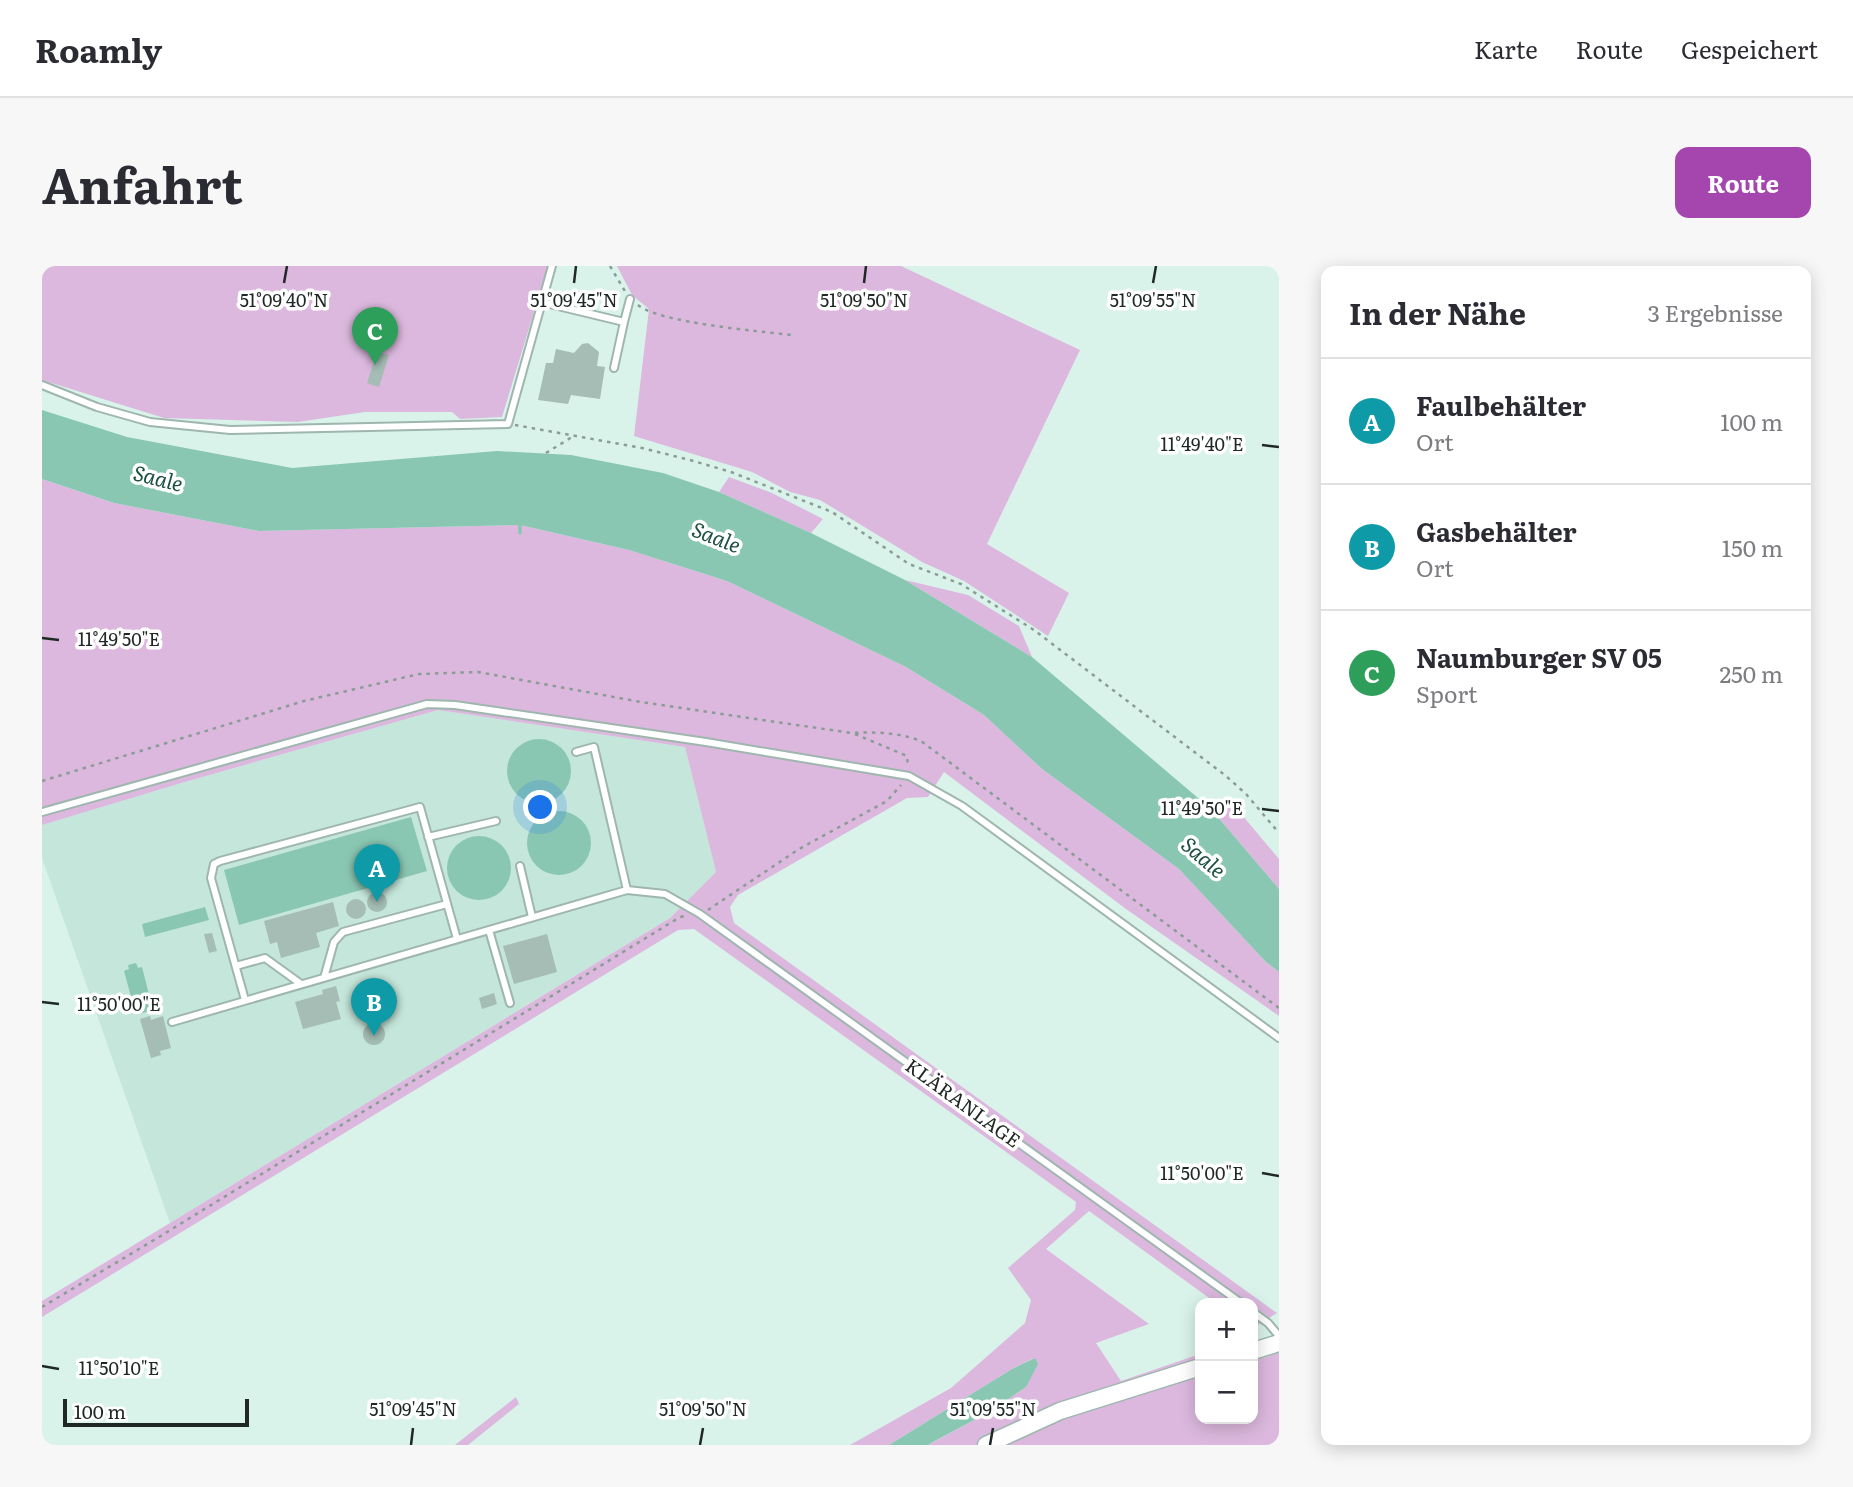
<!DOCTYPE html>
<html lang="de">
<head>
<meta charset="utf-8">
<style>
	:root { --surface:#fff; --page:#f7f7f7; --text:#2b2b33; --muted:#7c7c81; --line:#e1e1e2; --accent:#a546af }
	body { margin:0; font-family:Literata,serif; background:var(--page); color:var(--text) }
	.controls { position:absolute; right:21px; bottom:21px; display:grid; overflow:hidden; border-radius:14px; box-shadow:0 4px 18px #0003 }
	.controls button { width:63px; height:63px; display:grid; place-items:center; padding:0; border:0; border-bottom:2px solid var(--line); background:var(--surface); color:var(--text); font:35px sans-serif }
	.scale { position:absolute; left:21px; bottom:18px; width:186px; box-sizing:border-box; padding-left:7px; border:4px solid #1f2825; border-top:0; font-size:19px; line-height:24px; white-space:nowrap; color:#1f2825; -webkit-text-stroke:5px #fff; paint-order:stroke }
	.you { position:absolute; left:499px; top:542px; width:24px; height:24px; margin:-18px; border:5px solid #fff; border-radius:50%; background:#1a73e8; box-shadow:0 0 0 10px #1a73e833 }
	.badge { display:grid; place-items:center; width:46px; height:46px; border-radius:50%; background:var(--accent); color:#fff; font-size:23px; font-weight:700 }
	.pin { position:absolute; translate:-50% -58px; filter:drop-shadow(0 2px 4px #0008) }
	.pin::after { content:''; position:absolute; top:37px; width:24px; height:21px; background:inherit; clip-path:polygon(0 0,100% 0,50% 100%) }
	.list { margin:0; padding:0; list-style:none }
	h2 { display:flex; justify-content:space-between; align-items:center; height:91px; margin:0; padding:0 28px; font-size:30px }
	h2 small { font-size:23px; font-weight:400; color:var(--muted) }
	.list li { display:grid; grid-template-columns:46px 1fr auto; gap:21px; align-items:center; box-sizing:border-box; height:126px; padding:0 28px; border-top:2px solid var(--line) }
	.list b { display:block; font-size:26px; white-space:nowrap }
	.list p { margin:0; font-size:23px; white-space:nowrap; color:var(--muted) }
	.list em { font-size:23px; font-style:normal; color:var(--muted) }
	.map { position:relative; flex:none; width:1237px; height:1179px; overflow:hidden; border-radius:14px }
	header { display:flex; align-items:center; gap:42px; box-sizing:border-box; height:98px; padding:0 35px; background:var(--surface); border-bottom:2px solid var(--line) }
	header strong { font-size:33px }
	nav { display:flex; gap:38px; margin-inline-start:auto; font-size:24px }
	.intro { display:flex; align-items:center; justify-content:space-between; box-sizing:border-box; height:168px; padding:0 42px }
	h1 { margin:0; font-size:49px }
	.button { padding:18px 32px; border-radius:14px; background:var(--accent); color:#fff; font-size:24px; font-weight:700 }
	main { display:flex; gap:42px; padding:0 42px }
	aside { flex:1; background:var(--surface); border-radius:14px; box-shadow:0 4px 18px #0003 }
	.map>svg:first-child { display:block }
</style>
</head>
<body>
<header>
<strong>Roamly</strong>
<nav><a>Karte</a><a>Route</a><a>Gespeichert</a></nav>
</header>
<div class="intro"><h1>Anfahrt</h1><a class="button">Route</a></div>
<main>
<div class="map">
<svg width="1237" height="1179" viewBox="0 0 1237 1179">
	<rect width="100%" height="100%" fill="#daf3ea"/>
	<path fill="#c5e6da" d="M 396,444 L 643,481 L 674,606 L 628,652 L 128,957 L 0,592 L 0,559 L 143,516 Z"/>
	<path fill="#dcb8de" d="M 0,0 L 506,0 L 460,151 L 418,153 L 410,146 L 323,146 L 256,156 L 122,152 L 0,114 Z
		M 575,0 L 859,0 L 1038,84 L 945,278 L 1027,327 L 1006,370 L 922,315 L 880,296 L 778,234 L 748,226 L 710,206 L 592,170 L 607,43 L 590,29 Z
		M 687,211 L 730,227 L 781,253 L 769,267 L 677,226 Z
		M 0,213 L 72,237 L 217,265 L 478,259 L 587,284 L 685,315 L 864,401 L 942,449 L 1000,503 L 1137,603 L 1224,696 L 1237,706 L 1237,750 L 1084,643 L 902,506 L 886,531 L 865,532 L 696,629 L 688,641 L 692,657 L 1235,1047 L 1211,1062 L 1211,1037 L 1174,1037 L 1047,945 L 1004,983 L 1107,1058 L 1054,1077 L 1079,1115 L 1158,1088 L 1158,1153 L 1211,1153 L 1211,1070 L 1212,1070 L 1221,1092 L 1237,1087 L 1237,1179 L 886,1179 L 949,1145 L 984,1121 L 992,1092 L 970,1103 L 847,1179 L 808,1179 L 909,1122 L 983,1057 L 989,1034 L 966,1002 L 1033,944 L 1034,936 L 652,663 L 636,664 L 0,1051 L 0,1035 L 628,652 L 674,606 L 643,481 L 396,444 L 143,516 L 0,559 Z
		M 863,314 L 926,329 L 977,360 L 990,391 Z
		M 1190,537 L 1237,593 L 1237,623 L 1169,543 Z
		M 474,1131 L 477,1138 L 426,1179 L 413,1179 Z"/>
	<path fill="#8ac7b3" d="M 0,144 L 85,171 L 250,202 L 455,185 L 529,189 L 621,207 L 677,226 L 769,267 L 863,314 L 990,391 L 1169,543 L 1237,623 L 1237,706 L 1224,696 L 1137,603 L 1000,503 L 942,449 L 864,401 L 685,315 L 587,284 L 478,259 L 217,265 L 72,237 L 0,213 Z
		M465 505a32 32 0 1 1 64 0a32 32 0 1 1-64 0Z
		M485 577a32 32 0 1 1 64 0a32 32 0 1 1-64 0Z
		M 369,551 L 385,605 L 197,659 L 182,604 Z
		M405 602a32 32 0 1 1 64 0a32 32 0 1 1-64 0Z
		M 163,641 L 167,654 L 103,671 L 100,658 Z
		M 94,697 L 96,702 L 100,701 L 111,744 L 94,749 L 82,705 L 87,703 L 86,699 Z
		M 993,1092 L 996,1098 L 984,1121 L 949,1145 L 891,1176 L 886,1179 L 847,1179 L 970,1103 Z"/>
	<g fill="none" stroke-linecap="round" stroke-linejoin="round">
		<path stroke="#8ac7b3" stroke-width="3.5" d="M 478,255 L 478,267"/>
	</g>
	<path fill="#a5bdb4" d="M 546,77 L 557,86 L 555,100 L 563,101 L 558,133 L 529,129 L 526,138 L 496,134 L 504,97 L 511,97 L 514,83 L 532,87 L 540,78 Z
		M 335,86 L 347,89 L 337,121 L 325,117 Z
		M325 636a10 10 0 1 1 20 0a10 10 0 1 1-20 0Z
		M304 643a10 10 0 1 1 20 0a10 10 0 1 1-20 0Z
		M 291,636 L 297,660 L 274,667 L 278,681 L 239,692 L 235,676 L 228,678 L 222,655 Z
		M 170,667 L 175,685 L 167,687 L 162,668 Z
		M 505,668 L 515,706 L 472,718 L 461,680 Z
		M 294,720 L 298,735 L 294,736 L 299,753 L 261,763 L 253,736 L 281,728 L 280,724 Z
		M 452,727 L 455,738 L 440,743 L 437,732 Z
		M 108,750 L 109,754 L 121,750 L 129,782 L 118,785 L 119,789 L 109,792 L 98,753 Z
		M321 768a11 11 0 1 1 22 0a11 11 0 1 1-22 0Z"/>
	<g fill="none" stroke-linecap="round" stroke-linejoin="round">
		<g stroke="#9eb6ae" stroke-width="10">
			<path id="service" d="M 499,36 L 582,56 L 588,33
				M 572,102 L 582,56
				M 0,119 L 55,141 L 108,156 L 188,164 L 466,158 L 510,0
				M 534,486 L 552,481 L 585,624
				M 0,546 L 385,438 L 413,439 L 664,476 L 867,510 L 920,540 L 1237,772
				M 386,571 L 454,555
				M 478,600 L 490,651
				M 447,664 L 468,737
				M 194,700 L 223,692 L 259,718
				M 282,712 L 292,676 L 301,666 L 405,638
				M 203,734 L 169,612 L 172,598 L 178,595 L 378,541 L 415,673
				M 130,756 L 585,624 L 623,628 L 658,648 L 1199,1037
				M 1211,1046 L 1226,1057 L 1237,1070"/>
		</g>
		<g stroke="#9eb6ae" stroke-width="19">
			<path id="tertiary" d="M 1211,1085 L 1237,1077
				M 944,1179 L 1018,1145 L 1158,1101"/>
		</g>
		<path stroke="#8a9c95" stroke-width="2.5" stroke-dasharray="3.5 5" stroke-linecap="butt" d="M 568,0 L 584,27
			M 596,39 C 618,57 717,65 749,69
			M 473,159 L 600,182 L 648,194 L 689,206 L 790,246 L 867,298 L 919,318 L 992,364 L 1184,510 L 1204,528 L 1237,567
			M 504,187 L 530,171
			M 813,468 L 865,490 L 866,501
			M 0,515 L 262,435 L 377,408 L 436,406 L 599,436 L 809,467 C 834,466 855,466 879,475 L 1237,742
			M 666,644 L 757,583 L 845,535 L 859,519
			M 0,1041 L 117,971 L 638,651 L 643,650"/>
		<use href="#service" stroke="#fff" stroke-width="6"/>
		<use href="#tertiary" stroke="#fff" stroke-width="16"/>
	</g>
	<path fill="none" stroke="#1f2825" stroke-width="2.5" d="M 242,17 L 245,0M 532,17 L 534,0M 822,17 L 824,0M 1111,17 L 1114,0M 1220,179 L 1237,181M 0,372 L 17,374M 1220,543 L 1237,545M 0,736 L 17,738M 1220,907 L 1237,910M 0,1100 L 17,1103M 369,1179 L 371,1162M 658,1179 L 661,1162M 948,1179 L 951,1162"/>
	<g text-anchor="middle" stroke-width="7" stroke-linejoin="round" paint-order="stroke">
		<g font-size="19" fill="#1f2825" stroke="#fff">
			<text transform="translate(921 837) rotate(36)" y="7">KLÄRANLAGE</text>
		</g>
		<g font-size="21" font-style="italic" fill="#1e5043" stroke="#fff">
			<text transform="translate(116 213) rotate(14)" y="7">Saale</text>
			<text transform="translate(674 272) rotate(21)" y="7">Saale</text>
			<text transform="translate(1161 592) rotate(41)" y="7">Saale</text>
		</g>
	</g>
	<g font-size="18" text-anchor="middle" fill="#1f2825" stroke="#fff" stroke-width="7" stroke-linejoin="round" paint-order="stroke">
		<text x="242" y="41">51°09'40"N</text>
		<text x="532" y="41">51°09'45"N</text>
		<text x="822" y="41">51°09'50"N</text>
		<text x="1111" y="41">51°09'55"N</text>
		<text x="1160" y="185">11°49'40"E</text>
		<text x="77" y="380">11°49'50"E</text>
		<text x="1160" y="549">11°49'50"E</text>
		<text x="77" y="745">11°50'00"E</text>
		<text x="1160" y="914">11°50'00"E</text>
		<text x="77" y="1109">11°50'10"E</text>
		<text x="371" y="1150">51°09'45"N</text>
		<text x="661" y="1150">51°09'50"N</text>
		<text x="951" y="1150">51°09'55"N</text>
	</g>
</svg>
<div class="controls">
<button>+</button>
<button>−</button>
</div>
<div class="scale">100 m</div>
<div class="you"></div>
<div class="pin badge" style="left:335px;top:636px;background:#0f9aa8">A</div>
<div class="pin badge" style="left:332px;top:770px;background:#0f9aa8">B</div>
<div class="pin badge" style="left:333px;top:99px;background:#2e9e5b">C</div>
</div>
<aside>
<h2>In der Nähe<small>3 Ergebnisse</small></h2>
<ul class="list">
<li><span class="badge" style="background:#0f9aa8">A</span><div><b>Faulbehälter</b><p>Ort</p></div><em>100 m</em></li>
<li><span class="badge" style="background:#0f9aa8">B</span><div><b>Gasbehälter</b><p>Ort</p></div><em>150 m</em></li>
<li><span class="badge" style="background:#2e9e5b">C</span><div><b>Naumburger SV 05</b><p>Sport</p></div><em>250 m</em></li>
</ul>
</aside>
</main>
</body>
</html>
